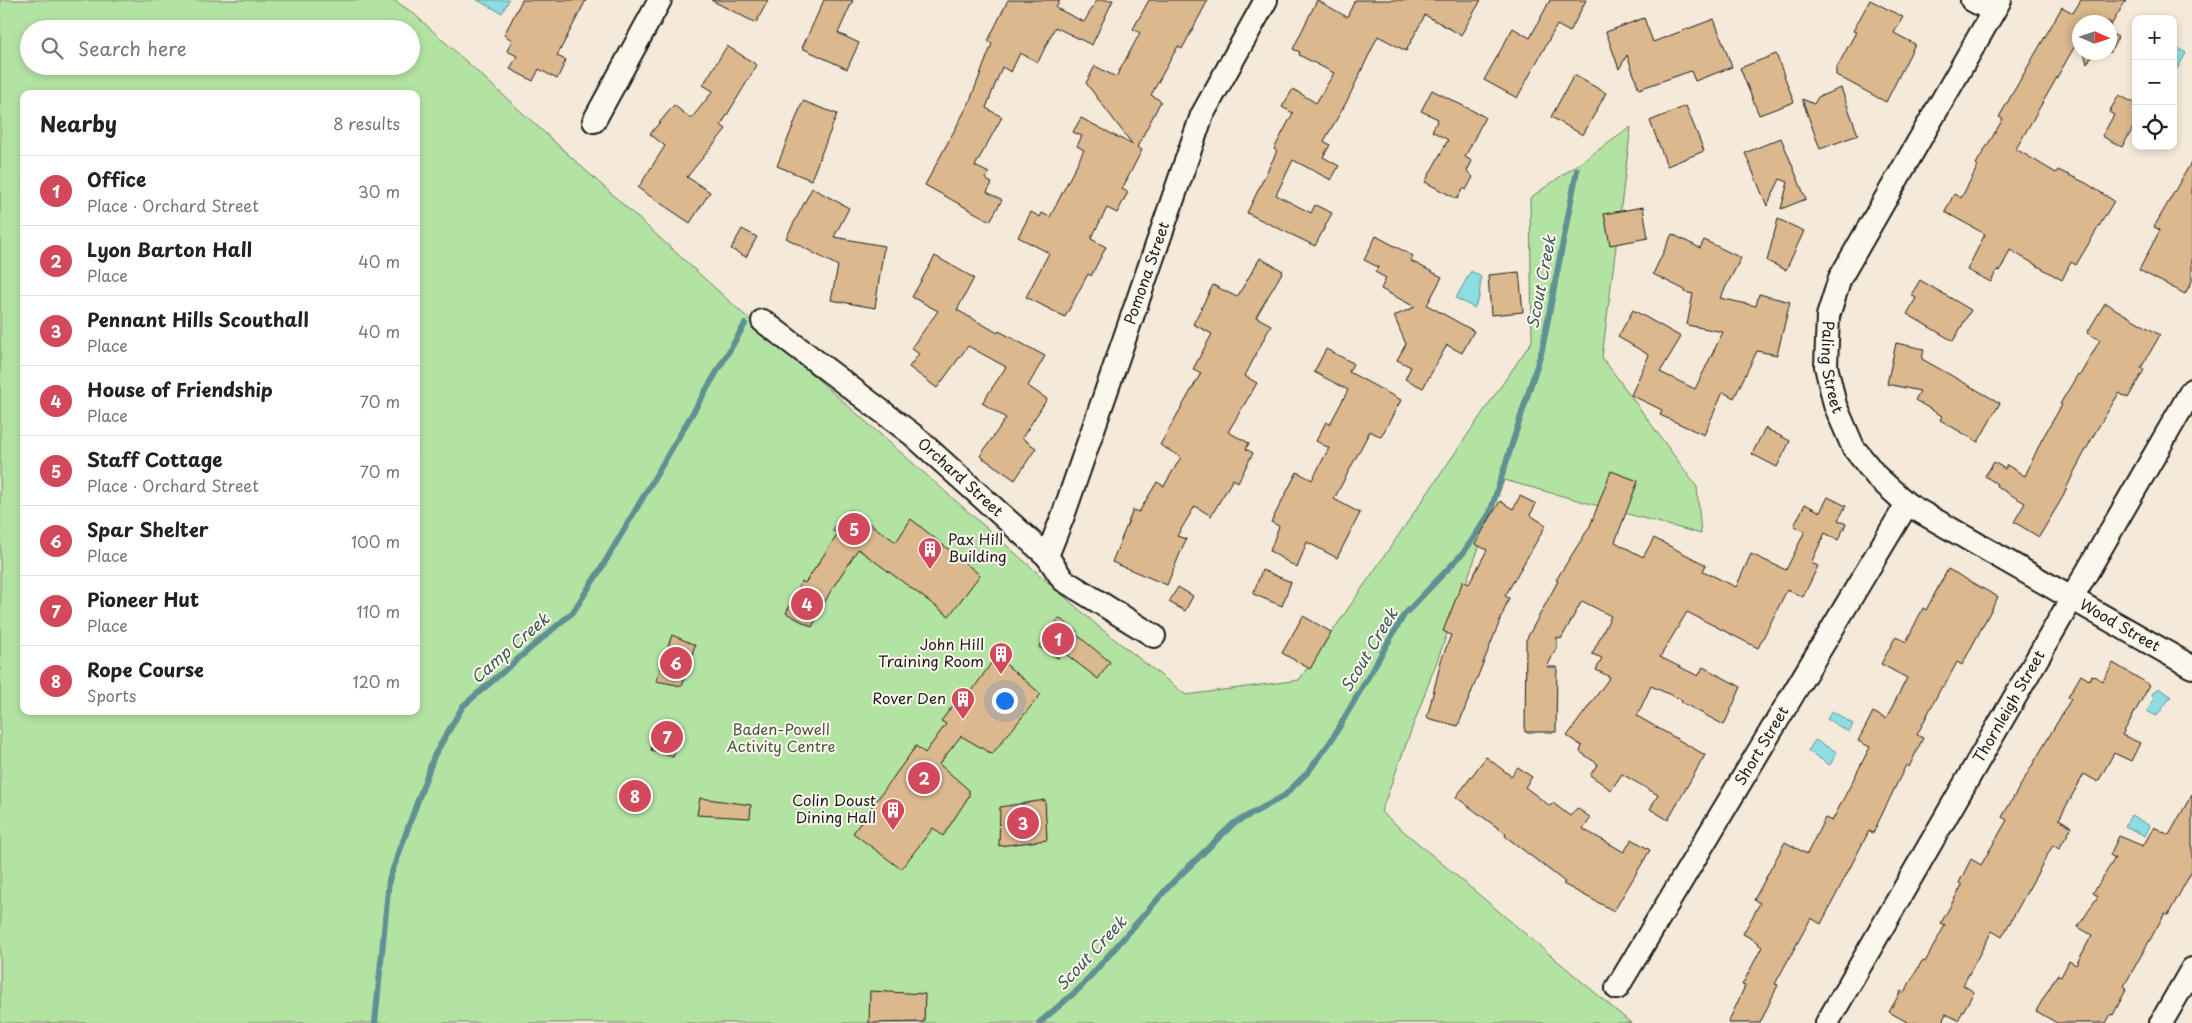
<!DOCTYPE html>
<html lang="en">
<head>
<meta charset="utf-8">
<style>
	:root { --surface:#fff; --page:#f2f2f2; --text:#222; --muted:#767676; --line:#e0e0e0; --accent:#d1495b }
	body { margin:0; font-family:"Playpen Sans",sans-serif; background:var(--page); color:var(--text) }
	.controls { position:absolute; right:15px; top:15px; display:grid; overflow:hidden; border-radius:10px; box-shadow:0 2px 8px #0003 }
	.controls button { width:45px; height:45px; display:grid; place-items:center; padding:0; border:0; border-bottom:1px solid var(--line); background:var(--surface); color:var(--text); font:25px sans-serif }
	.compass { position:absolute; left:2072px; top:15px; width:45px; height:45px; border-radius:50%; background:var(--surface); box-shadow:0 2px 8px #0003; rotate:93deg }
	.you { position:absolute; left:1004px; top:700px; width:18px; height:18px; margin:-12px; border:4px solid #fff; border-radius:50%; background:#1a73e8; box-shadow:0 0 0 8px #1a73e833 }
	.badge { display:grid; place-items:center; width:32px; height:32px; border-radius:50%; background:var(--accent); color:#fff; font-size:16px; font-weight:700 }
	.pin { position:absolute; translate:-50% -50%; border:2px solid #fff; box-shadow:0 1px 5px #0006 }
	.list { margin:0; padding:0; list-style:none }
	h2 { display:flex; justify-content:space-between; align-items:center; height:65px; margin:0; padding:0 20px; font-size:21px }
	h2 small { font-size:16px; font-weight:400; color:var(--muted) }
	.list li { display:grid; grid-template-columns:32px 1fr auto; gap:15px; align-items:center; box-sizing:border-box; height:70px; padding:0 20px; border-top:1px solid var(--line) }
	.list b { display:block; font-size:19px; white-space:nowrap }
	.list p { margin:0; font-size:16px; white-space:nowrap; color:var(--muted) }
	.list em { font-size:16px; font-style:normal; color:var(--muted) }
	.icon { flex:none; width:28px; height:28px; fill:none; stroke:currentColor; stroke-width:2; stroke-linecap:round; stroke-linejoin:round }
	.map { position:relative; flex:none; width:2192px; height:1023px; overflow:hidden }
	.search { position:absolute; background:var(--surface); box-shadow:0 2px 8px #0003; left:20px; top:20px; width:400px; height:55px; display:flex; align-items:center; gap:12px; box-sizing:border-box; padding:0 18px; border-radius:28px; color:var(--muted); font-size:19px }
	.panel { position:absolute; background:var(--surface); box-shadow:0 2px 8px #0003; left:20px; top:90px; width:400px; height:625px; border-radius:10px }
	.map>svg:first-child { display:block }
</style>
</head>
<body>
<div class="map">
<svg width="2192" height="1023" viewBox="0 0 2192 1023">
	<rect width="100%" height="100%" fill="#f5ead9"/>
	<filter id="ink" filterUnits="userSpaceOnUse"><feTurbulence type="fractalNoise" baseFrequency=".02" numOctaves="2"/><feDisplacementMap in="SourceGraphic" scale="10" xChannelSelector="R" yChannelSelector="G"/><feConvolveMatrix kernelMatrix="1 2 1 2 8 2 1 2 1" color-interpolation-filters="sRGB"/></filter>
	<g filter="url(#ink)">
		<path fill="#b3e3a3" stroke="#688060" fill-rule="evenodd" d="M 0,0 L 394,0 L 413,13 L 739,310 L 1099,627 L 1186,695 L 1299,680 L 1532,341 L 1530,198 L 1631,127 L 1602,357 L 1697,487 L 1701,534 L 1504,480 L 1381,812 L 1631,1023 L 0,1023 ZM 29,29 L 411,29 L 411,66 L 29,66 ZM 24,94 L 416,94 L 416,711 L 24,711 Z"/>
		<path fill="#8cdee3" stroke="#5f9093" d="M 477,0 L 509,0 L 502,13 Z
			M 2173,46 L 2186,53 L 2177,69 L 2173,66 Z
			M 1471,271 L 1481,277 L 1479,298 L 1474,308 L 1456,298 Z
			M 2158,688 L 2171,696 L 2157,716 L 2147,711 L 2154,699 L 2152,694 Z
			M 1832,711 L 1853,724 L 1849,732 L 1827,719 Z
			M 1815,740 L 1837,752 L 1830,765 L 1808,751 Z
			M 2131,815 L 2150,826 L 2145,836 L 2125,826 Z"/>
		<g fill="none" stroke-linecap="round" stroke-linejoin="round">
			<path stroke="#5f9093" stroke-width="6" d="M 375,1023 L 389,880 L 434,756 L 463,706 L 573,612 L 602,567 L 745,324
				M 1039,1023 L 1080,988 L 1171,884 L 1233,824 L 1284,796 L 1308,772 L 1331,741 L 1404,615 L 1464,552 L 1490,513 L 1542,350 L 1577,170"/>
		</g>
		<path fill="#dbb88d" stroke="#1c1c1c" d="M 522,0 L 586,0 L 557,56 L 566,60 L 557,79 L 539,69 L 533,81 L 510,69 L 517,56 L 507,51 L 512,40 L 504,35 Z
			M 711,0 L 768,0 L 756,23 Z
			M 824,0 L 853,0 L 838,33 L 859,43 L 847,69 L 802,48 Z
			M 1008,0 L 1060,0 L 1056,8 L 1084,22 L 1097,0 L 1113,0 L 1092,45 L 1055,27 L 1038,62 L 1020,53 L 1011,72 L 1002,67 L 986,108 L 1002,117 L 975,166 L 989,173 L 985,179 L 992,183 L 987,192 L 1002,200 L 990,221 L 925,185 L 969,103 L 992,44 L 988,41 Z
			M 1149,0 L 1208,0 L 1182,49 L 1178,46 L 1151,95 L 1161,101 L 1137,147 L 1142,150 L 1122,189 L 1128,192 L 1117,213 L 1107,208 L 1091,239 L 1106,247 L 1091,276 L 1088,274 L 1065,317 L 1026,297 L 1049,253 L 1018,237 L 1031,212 L 1040,217 L 1042,213 L 1050,217 L 1084,150 L 1077,146 L 1082,136 L 1073,132 L 1081,118 L 1133,145 L 1086,83 L 1095,66 L 1116,77 L 1140,33 L 1133,29 Z
			M 1317,0 L 1347,17 L 1355,0 L 1481,0 L 1461,35 L 1425,15 L 1406,51 L 1378,36 L 1346,103 L 1324,141 L 1330,145 L 1323,157 L 1339,166 L 1331,180 L 1293,160 L 1276,195 L 1311,213 L 1315,205 L 1332,213 L 1315,246 L 1247,213 L 1277,151 L 1274,149 L 1293,113 L 1282,107 L 1293,89 L 1316,103 L 1334,73 L 1299,55 L 1300,52 L 1293,49 Z
			M 1550,0 L 1586,0 L 1570,32 L 1557,25 L 1517,98 L 1484,80 L 1513,28 L 1530,38 Z
			M 1870,0 L 1903,17 L 1894,33 L 1915,44 L 1886,102 L 1836,75 L 1836,69 L 1856,32 L 1853,31 Z
			M 2081,0 L 2126,0 L 2110,27 L 2110,22 L 2080,22 L 2080,37 L 2016,149 L 2056,173 L 2058,170 L 2086,183 L 2114,201 L 2076,265 L 2071,262 L 2062,280 L 2010,250 L 2000,271 L 1997,270 L 1991,282 L 1967,270 L 1985,234 L 1945,212 L 1954,194 L 1961,198 L 1978,166 L 1976,164 L 2003,119 L 1999,117 L 2062,7 L 2073,13 Z
			M 1644,18 L 1653,42 L 1714,19 L 1732,67 L 1695,81 L 1691,71 L 1639,89 L 1627,55 L 1619,69 L 1606,32 Z
			M 2110,33 L 2118,37 L 2110,53 L 2109,52 Z
			M 727,46 L 757,65 L 721,125 L 726,129 L 687,177 L 710,192 L 690,223 L 638,188 L 665,146 L 650,134 L 674,105 L 691,119 L 713,91 L 703,85 Z
			M 2084,52 L 2094,52 L 2087,64 Z
			M 1776,54 L 1794,102 L 1759,115 L 1740,68 Z
			M 1574,75 L 1606,93 L 1583,135 L 1551,117 Z
			M 1841,88 L 1858,135 L 1820,149 L 1802,99 L 1814,104 L 1818,97 Z
			M 1432,90 L 1485,117 L 1465,157 L 1472,161 L 1467,171 L 1473,177 L 1466,190 L 1463,188 L 1457,199 L 1425,182 L 1448,140 L 1432,131 L 1438,119 L 1421,111 Z
			M 2119,95 L 2136,104 L 2136,123 L 2122,147 L 2102,136 L 2114,115 L 2109,112 Z
			M 803,101 L 837,114 L 811,180 L 777,166 Z
			M 1686,106 L 1704,151 L 1667,166 L 1650,121 Z
			M 1781,138 L 1806,199 L 1781,209 L 1788,182 L 1780,179 L 1767,206 L 1745,153 Z
			M 2192,161 L 2192,281 L 2185,294 L 2139,270 L 2160,230 L 2154,227 Z
			M 812,188 L 849,208 L 834,237 L 884,246 L 875,308 L 831,300 L 838,266 L 786,238 Z
			M 1643,207 L 1648,238 L 1610,245 L 1604,214 Z
			M 1778,219 L 1804,231 L 1786,270 L 1767,261 Z
			M 742,229 L 757,237 L 746,257 L 731,249 Z
			M 1672,234 L 1700,248 L 1704,240 L 1741,258 L 1720,298 L 1756,306 L 1759,294 L 1790,302 L 1777,355 L 1757,351 L 1734,398 L 1723,392 L 1704,435 L 1660,415 L 1662,410 L 1631,395 L 1649,355 L 1618,337 L 1633,310 L 1681,337 L 1660,372 L 1695,389 L 1723,332 L 1687,325 L 1693,294 L 1685,292 L 1685,290 L 1653,274 Z
			M 1376,236 L 1413,256 L 1411,261 L 1442,277 L 1427,305 L 1474,331 L 1462,353 L 1447,345 L 1423,388 L 1405,379 L 1411,367 L 1397,360 L 1406,344 L 1394,316 L 1415,307 L 1381,289 L 1386,278 L 1375,272 L 1378,267 L 1364,260 Z
			M 935,256 L 974,278 L 957,310 L 998,333 L 999,331 L 1045,356 L 1028,386 L 1047,399 L 1022,438 L 1036,448 L 1015,480 L 980,456 L 1006,418 L 982,403 L 1006,367 L 968,346 L 937,388 L 909,367 L 919,354 L 911,348 L 938,311 L 912,297 Z
			M 1260,258 L 1283,271 L 1256,317 L 1271,325 L 1245,376 L 1257,383 L 1228,432 L 1249,443 L 1246,449 L 1253,453 L 1238,482 L 1233,479 L 1211,516 L 1195,506 L 1177,536 L 1186,539 L 1167,585 L 1112,562 L 1133,510 L 1139,512 L 1157,482 L 1164,486 L 1181,457 L 1160,445 L 1201,373 L 1193,369 L 1212,334 L 1193,324 L 1213,285 L 1237,297 Z
			M 1519,272 L 1523,312 L 1491,315 L 1488,275 Z
			M 1920,280 L 1971,310 L 1953,341 L 1907,314 L 1916,298 L 1911,295 Z
			M 2105,303 L 2160,335 L 2141,368 L 2144,370 L 2128,398 L 2119,393 L 2096,431 L 2074,472 L 2061,500 L 2039,537 L 2014,522 L 2025,503 L 1996,486 L 1997,484 L 1985,476 L 1994,462 L 2005,469 L 2007,465 L 2025,476 L 2042,439 L 2062,405 L 2060,404 L 2078,374 L 2080,375 L 2100,340 L 2087,333 Z
			M 1896,343 L 1924,349 L 1922,359 L 2000,403 L 1978,442 L 1940,420 L 1942,416 L 1915,400 L 1920,391 L 1887,384 Z
			M 1326,349 L 1353,363 L 1349,372 L 1401,400 L 1381,437 L 1370,431 L 1334,499 L 1360,513 L 1337,558 L 1307,542 L 1297,568 L 1270,551 L 1279,526 L 1271,522 L 1297,472 L 1312,480 L 1329,448 L 1316,441 L 1326,422 L 1330,424 L 1348,390 L 1314,372 Z
			M 1765,428 L 1790,441 L 1777,467 L 1752,454 Z
			M 1611,471 L 1638,481 L 1615,542 L 1643,557 L 1654,538 L 1706,565 L 1703,571 L 1736,587 L 1751,554 L 1786,570 L 1805,531 L 1794,526 L 1805,504 L 1820,512 L 1828,497 L 1846,506 L 1838,520 L 1846,524 L 1838,540 L 1825,533 L 1811,563 L 1818,566 L 1803,597 L 1787,590 L 1758,648 L 1687,612 L 1660,657 L 1698,676 L 1703,667 L 1741,687 L 1724,725 L 1681,702 L 1682,700 L 1651,686 L 1637,716 L 1705,755 L 1668,820 L 1650,809 L 1658,795 L 1622,774 L 1611,790 L 1590,775 L 1598,764 L 1580,752 L 1582,746 L 1567,736 L 1610,677 L 1596,670 L 1602,658 L 1592,654 L 1611,616 L 1582,601 L 1561,639 L 1557,637 L 1557,647 L 1547,667 L 1557,667 L 1556,732 L 1525,732 L 1526,640 L 1558,581 L 1556,580 L 1590,526 Z
			M 1520,496 L 1536,504 L 1530,515 L 1546,525 L 1505,596 L 1509,598 L 1458,726 L 1427,718 L 1441,661 L 1451,635 L 1443,631 L 1463,581 L 1469,584 L 1487,550 L 1475,544 L 1500,501 L 1513,509 Z
			M 850,510 L 896,542 L 911,519 L 980,575 L 949,616 L 858,549 L 830,592 L 812,627 L 786,613 L 802,581 L 805,583 L 838,534 L 832,530 Z
			M 1948,569 L 1998,597 L 1962,665 L 1957,662 L 1944,687 L 1942,686 L 1917,735 L 1923,738 L 1909,767 L 1906,765 L 1873,833 L 1869,831 L 1821,924 L 1811,918 L 1775,984 L 1778,985 L 1760,1023 L 1728,1023 L 1745,986 L 1742,985 L 1762,947 L 1758,944 L 1759,943 L 1743,934 L 1760,903 L 1754,900 L 1785,842 L 1807,854 L 1825,818 L 1832,821 L 1870,747 L 1858,741 L 1873,712 L 1886,719 L 1907,678 L 1881,664 L 1896,636 L 1906,642 L 1923,608 L 1926,610 Z
			M 1262,570 L 1291,582 L 1282,606 L 1253,594 Z
			M 1178,587 L 1193,596 L 1185,611 L 1169,602 Z
			M 1303,616 L 1331,632 L 1310,669 L 1282,653 Z
			M 1059,618 L 1077,631 L 1076,634 L 1110,662 L 1098,679 L 1063,652 L 1058,658 L 1039,647 Z
			M 672,635 L 695,645 L 682,686 L 656,681 Z
			M 996,656 L 1041,694 L 992,754 L 961,736 L 939,764 L 969,790 L 969,796 L 943,836 L 933,828 L 901,869 L 853,833 L 916,746 L 925,753 L 946,724 L 941,721 L 957,700 L 963,704 Z
			M 2113,663 L 2150,685 L 2122,735 L 2140,743 L 2131,761 L 2114,753 L 2098,782 L 2084,774 L 2059,819 L 2072,827 L 2059,849 L 2053,845 L 2002,937 L 1992,931 L 1963,985 L 1974,992 L 1958,1020 L 1946,1014 L 1941,1023 L 1909,1023 L 1889,1012 L 1901,991 L 1904,993 L 1922,961 L 1925,962 L 1945,925 L 1941,923 L 1962,885 L 1959,883 L 1971,859 L 1981,865 L 2007,820 L 2002,817 L 2071,699 L 2068,697 L 2081,675 L 2089,680 L 2092,675 L 2103,681 Z
			M 661,720 L 683,725 L 673,757 L 651,750 Z
			M 1486,757 L 1511,776 L 1518,767 L 1532,777 L 1525,787 L 1550,806 L 1553,803 L 1570,816 L 1577,808 L 1591,818 L 1583,829 L 1624,852 L 1632,839 L 1650,850 L 1614,911 L 1563,884 L 1565,882 L 1505,836 L 1506,834 L 1456,797 Z
			M 2192,794 L 2192,871 L 2168,915 L 2165,913 L 2124,986 L 2127,988 L 2113,1015 L 2111,1014 L 2106,1023 L 2057,1023 L 2036,1011 L 2057,975 L 2061,977 L 2069,961 L 2076,965 L 2092,935 L 2078,927 L 2098,896 L 2093,893 L 2115,858 L 2110,855 L 2119,836 L 2143,846 L 2154,827 L 2169,835 Z
			M 700,798 L 751,805 L 750,818 L 697,815 Z
			M 1045,800 L 1047,840 L 999,846 L 1000,807 Z
			M 870,991 L 925,994 L 924,1022 L 869,1023 Z"/>
		<g fill="none" stroke-linecap="round" stroke-linejoin="round">
			<g stroke="#1c1c1c" stroke-width="26">
				<g id="minor">
					<path d="M 1972,0 L 1993,11"/>
					<path id="s1" d="M 2000,0 L 1840,278 L 1828,316 L 1826,366 L 1835,405 L 1853,447 L 1877,477 L 1907,504 L 2192,667"/>
					<path d="M 594,121 L 660,0"/>
					<path id="s2" d="M 763,321 L 913,435 L 1047,556 L 1063,580 L 1154,636"/>
					<path id="s3" d="M 1047,556 L 1063,516 L 1202,115 L 1266,0"/>
					<path id="s4" d="M 1617,988 L 1907,504"/>
					<path id="s5" d="M 1827,1023 L 2192,390"/>
					<path d="M 2161,1023 L 2192,969"/>
				</g>
			</g>
			<use href="#minor" stroke="#fbf7ec" stroke-width="22"/>
		</g>
	</g>
	<defs>
		<g id="building-pin" transform="scale(1.25)"><path d="M0 17L-7.5 6A9.5 9.5 0 1 1 7.5 6Z" fill="#d1495b" stroke="#fbf7ec"/><path d="M-4-6H4V6H1V3H-1V6H-4ZM-2.5-4.3h1.7v1.8h-1.7ZM.8-4.3h1.7v1.8H.8ZM-2.5-1h1.7V.8h-1.7ZM.8-1h1.7V.8H.8Z" fill="#fff"/></g>
	</defs>
	<g fill-rule="evenodd">
		<use href="#building-pin" x="930" y="549"/>
		<use href="#building-pin" x="1001" y="654"/>
		<use href="#building-pin" x="963" y="699"/>
		<use href="#building-pin" x="893" y="810"/>
	</g>
	<g text-anchor="middle" stroke-width="4" stroke-linejoin="round" paint-order="stroke">
		<g font-size="15" fill="#1c1c1c" stroke="#fbf7ec">
			<text dy="5" stroke="none"><textPath href="#s3" startOffset="300">Pomona Street</textPath></text>
			<text dy="5" stroke="none"><textPath href="#s1" startOffset="412">Paling Street</textPath></text>
			<text dy="5" stroke="none"><textPath href="#s2" startOffset="252">Orchard Street</textPath></text>
			<text dy="5" stroke="none"><textPath href="#s1" startOffset="820">Wood Street</textPath></text>
			<text dy="5" stroke="none"><textPath href="#s5" startOffset="365">Thornleigh Street</textPath></text>
			<text dy="5" stroke="none"><textPath href="#s4" startOffset="282">Short Street</textPath></text>
		</g>
		<g font-size="15" fill="#1c1c1c" stroke="#fbf7ec" text-anchor="end">
			<text x="948" y="545" text-anchor="start">Pax Hill<tspan x="948" dy="17">Building</tspan></text>
			<text x="984" y="650">John Hill<tspan x="984" dy="17">Training Room</tspan></text>
			<text x="946" y="704">Rover Den</text>
			<text x="876" y="806">Colin Doust<tspan x="876" dy="17">Dining Hall</tspan></text>
		</g>
		<g font-size="15" fill="#495844" stroke="#fbf7ec">
			<text x="781" y="735">Baden-Powell<tspan x="781" dy="17">Activity Centre</tspan></text>
		</g>
		<g font-size="16" font-style="italic" fill="#3e5658" stroke="#fbf7ec">
			<text transform="translate(1541 282) rotate(-79)" y="6">Scout Creek</text>
			<text transform="translate(510 648) rotate(-41)" y="6">Camp Creek</text>
			<text transform="translate(1369 650) rotate(-59)" y="6">Scout Creek</text>
			<text transform="translate(1091 953) rotate(-47)" y="6">Scout Creek</text>
		</g>
	</g>
</svg>
<div class="controls">
<button>+</button>
<button>−</button>
<button><svg class="icon" aria-label="locate" viewBox="0 0 24 24"><circle cx="12" cy="12" r="6"/><path d="M12 2v4M12 18v4M2 12h4M18 12h4"/></svg></button>
</div>
<svg class="compass" viewBox="-18 -18 36 36"><path d="M0-13l5 13h-10z" fill="#e53935"/><path d="M0 13l5-13h-10z" fill="#767676"/></svg>
<div class="you"></div>
<div class="pin badge" style="left:1058px;top:639px">1</div>
<div class="pin badge" style="left:924px;top:778px">2</div>
<div class="pin badge" style="left:1023px;top:823px">3</div>
<div class="pin badge" style="left:807px;top:604px">4</div>
<div class="pin badge" style="left:854px;top:529px">5</div>
<div class="pin badge" style="left:676px;top:663px">6</div>
<div class="pin badge" style="left:667px;top:737px">7</div>
<div class="pin badge" style="left:635px;top:796px">8</div>
<div class="search"><svg class="icon" aria-label="search" viewBox="0 0 24 24"><circle cx="10" cy="10" r="6"/><path d="M15 15l6 6"/></svg>Search here</div>
<section class="panel">
<h2>Nearby<small>8 results</small></h2>
<ul class="list">
<li><span class="badge">1</span><div><b>Office</b><p>Place · Orchard Street</p></div><em>30 m</em></li>
<li><span class="badge">2</span><div><b>Lyon Barton Hall</b><p>Place</p></div><em>40 m</em></li>
<li><span class="badge">3</span><div><b>Pennant Hills Scouthall</b><p>Place</p></div><em>40 m</em></li>
<li><span class="badge">4</span><div><b>House of Friendship</b><p>Place</p></div><em>70 m</em></li>
<li><span class="badge">5</span><div><b>Staff Cottage</b><p>Place · Orchard Street</p></div><em>70 m</em></li>
<li><span class="badge">6</span><div><b>Spar Shelter</b><p>Place</p></div><em>100 m</em></li>
<li><span class="badge">7</span><div><b>Pioneer Hut</b><p>Place</p></div><em>110 m</em></li>
<li><span class="badge">8</span><div><b>Rope Course</b><p>Sports</p></div><em>120 m</em></li>
</ul>
</section>
</div>
</body>
</html>
